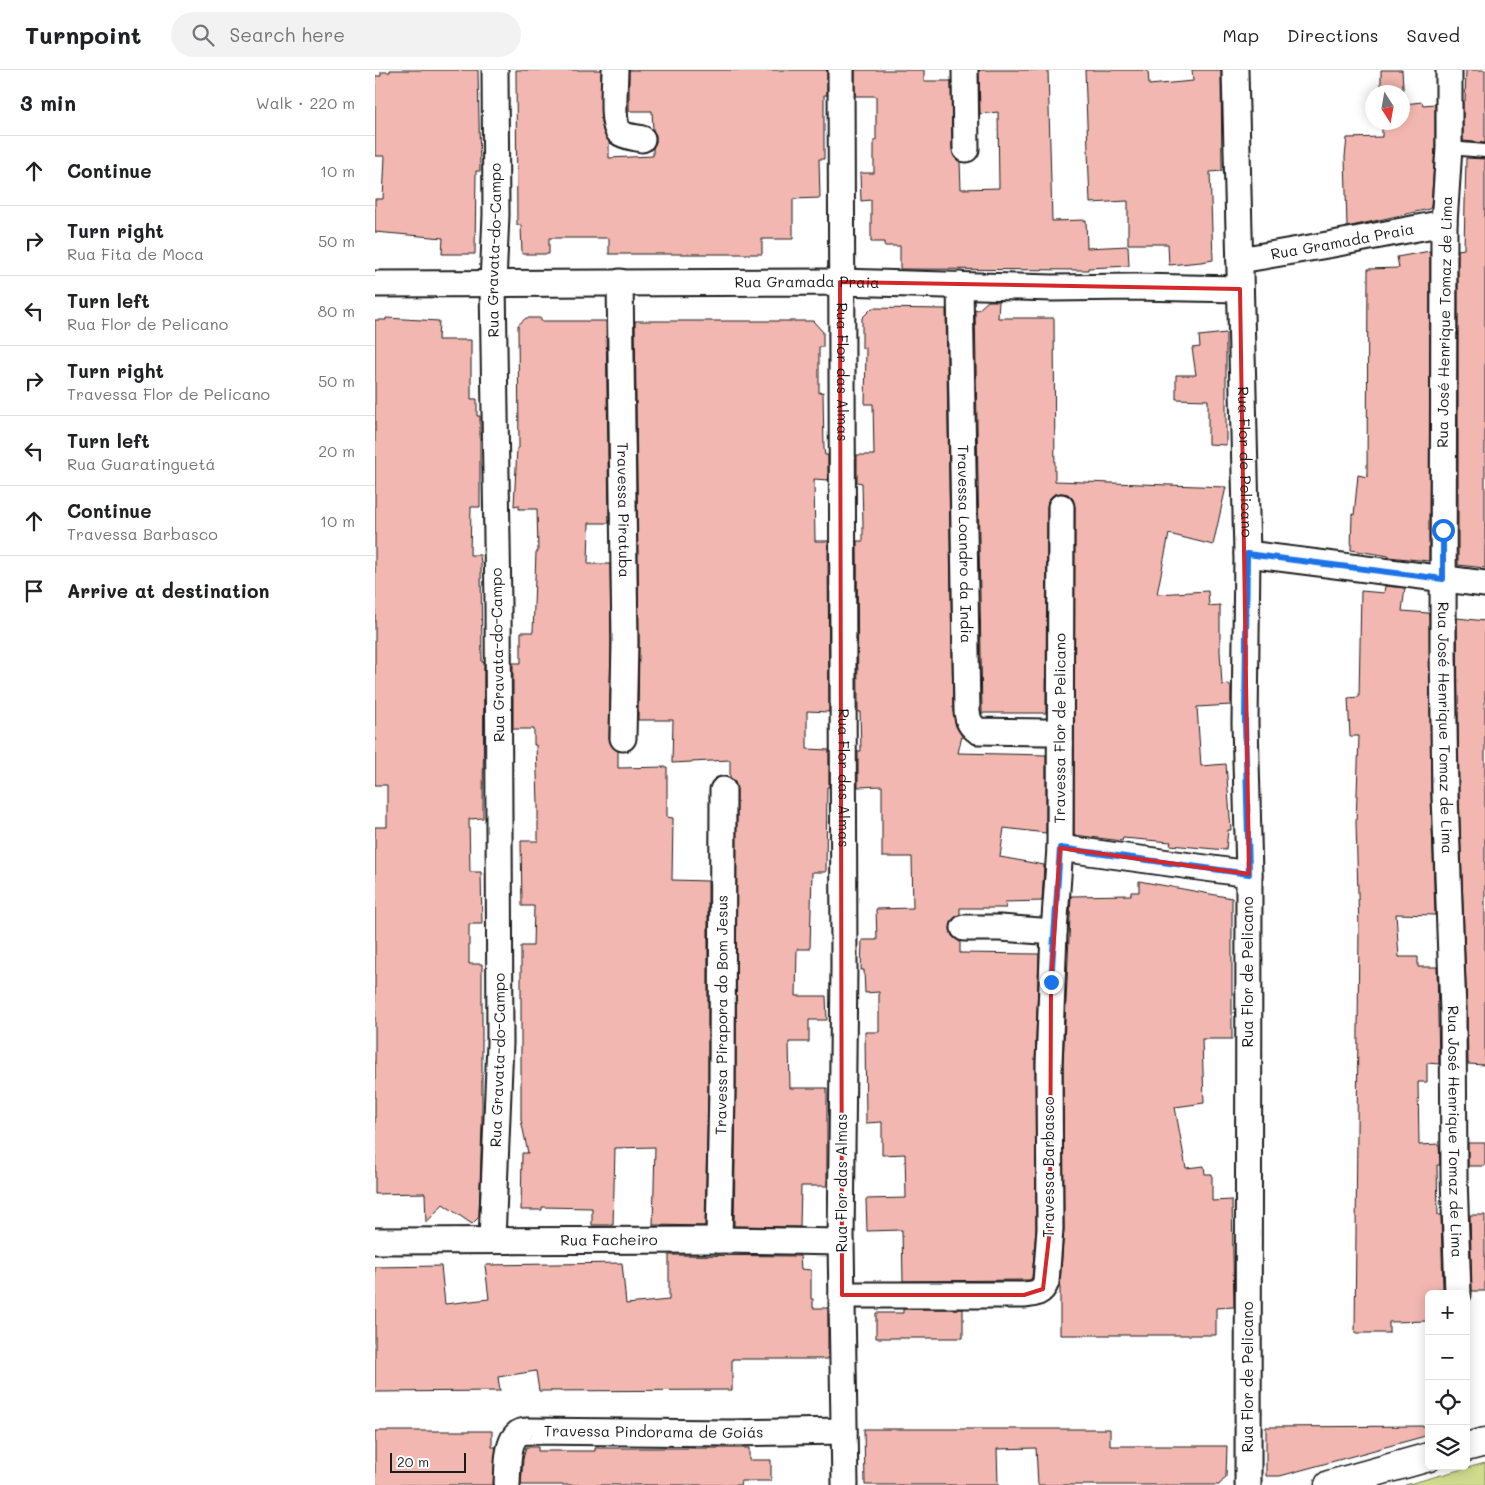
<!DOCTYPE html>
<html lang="en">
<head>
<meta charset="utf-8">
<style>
	:root { --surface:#fff; --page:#f2f2f2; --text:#202124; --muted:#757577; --line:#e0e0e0 }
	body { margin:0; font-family:Mali,sans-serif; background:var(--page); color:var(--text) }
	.controls { position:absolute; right:15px; bottom:15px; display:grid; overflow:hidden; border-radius:8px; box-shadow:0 2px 12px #0003 }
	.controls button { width:45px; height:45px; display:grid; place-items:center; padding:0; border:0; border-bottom:1px solid var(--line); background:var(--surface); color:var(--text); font:25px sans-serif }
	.compass { position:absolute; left:990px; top:15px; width:45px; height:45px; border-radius:50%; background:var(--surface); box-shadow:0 2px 12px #0003; rotate:169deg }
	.scale { position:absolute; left:15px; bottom:12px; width:76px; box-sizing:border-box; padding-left:5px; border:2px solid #1c1c1c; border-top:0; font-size:14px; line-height:18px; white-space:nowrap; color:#1c1c1c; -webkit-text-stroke:4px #fff; paint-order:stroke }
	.stop { position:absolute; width:15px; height:15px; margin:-11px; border:4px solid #1a73e8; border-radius:50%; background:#fff }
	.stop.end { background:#1a73e8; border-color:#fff; box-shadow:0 1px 5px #0008 }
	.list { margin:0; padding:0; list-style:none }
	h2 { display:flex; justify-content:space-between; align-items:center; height:65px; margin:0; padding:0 20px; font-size:21px }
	h2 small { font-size:16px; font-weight:400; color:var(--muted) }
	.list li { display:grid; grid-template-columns:32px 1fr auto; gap:15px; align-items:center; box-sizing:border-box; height:70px; padding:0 20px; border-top:1px solid var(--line) }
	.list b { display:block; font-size:19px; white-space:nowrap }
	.list p { margin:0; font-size:16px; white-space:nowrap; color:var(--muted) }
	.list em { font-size:16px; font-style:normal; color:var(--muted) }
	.icon { flex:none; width:28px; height:28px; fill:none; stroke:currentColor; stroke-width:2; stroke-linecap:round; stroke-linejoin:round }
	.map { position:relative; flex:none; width:1110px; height:1415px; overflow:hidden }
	header { display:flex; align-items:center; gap:30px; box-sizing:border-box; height:70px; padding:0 25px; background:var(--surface); border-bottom:1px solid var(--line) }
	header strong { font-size:24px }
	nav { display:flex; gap:28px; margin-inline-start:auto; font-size:18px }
	.search { width:350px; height:45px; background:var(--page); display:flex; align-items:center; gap:12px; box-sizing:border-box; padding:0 18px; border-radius:28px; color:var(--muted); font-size:19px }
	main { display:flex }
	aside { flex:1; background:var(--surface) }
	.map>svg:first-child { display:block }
</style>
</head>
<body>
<header>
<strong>Turnpoint</strong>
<div class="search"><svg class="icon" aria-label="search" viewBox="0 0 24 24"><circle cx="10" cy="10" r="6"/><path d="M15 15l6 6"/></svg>Search here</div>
<nav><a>Map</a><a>Directions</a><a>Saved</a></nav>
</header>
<main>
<aside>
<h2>3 min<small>Walk · 220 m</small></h2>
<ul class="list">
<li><svg class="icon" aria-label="ahead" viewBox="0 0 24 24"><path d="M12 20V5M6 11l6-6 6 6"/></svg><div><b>Continue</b></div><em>10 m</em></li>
<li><svg class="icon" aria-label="right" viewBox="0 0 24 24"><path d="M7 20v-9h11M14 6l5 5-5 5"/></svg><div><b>Turn right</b><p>Rua Fita de Moca</p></div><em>50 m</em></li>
<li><svg class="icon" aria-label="left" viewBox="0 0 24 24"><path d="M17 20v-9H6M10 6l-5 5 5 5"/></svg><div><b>Turn left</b><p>Rua Flor de Pelicano</p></div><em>80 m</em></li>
<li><svg class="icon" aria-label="right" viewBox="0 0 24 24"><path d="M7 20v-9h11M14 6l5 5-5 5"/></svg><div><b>Turn right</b><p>Travessa Flor de Pelicano</p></div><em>50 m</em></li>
<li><svg class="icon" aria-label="left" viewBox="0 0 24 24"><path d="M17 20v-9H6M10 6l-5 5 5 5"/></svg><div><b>Turn left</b><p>Rua Guaratinguetá</p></div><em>20 m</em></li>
<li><svg class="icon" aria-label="ahead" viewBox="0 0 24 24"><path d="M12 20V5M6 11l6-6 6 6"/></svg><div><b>Continue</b><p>Travessa Barbasco</p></div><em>10 m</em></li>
<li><svg class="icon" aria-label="arrive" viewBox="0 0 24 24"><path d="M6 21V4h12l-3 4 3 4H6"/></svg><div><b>Arrive at destination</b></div></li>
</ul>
</aside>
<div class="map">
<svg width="1110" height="1415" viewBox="0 0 1110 1415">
	<rect width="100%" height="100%" fill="#fff"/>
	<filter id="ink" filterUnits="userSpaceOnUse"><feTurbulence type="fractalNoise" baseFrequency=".02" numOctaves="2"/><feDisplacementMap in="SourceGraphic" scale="10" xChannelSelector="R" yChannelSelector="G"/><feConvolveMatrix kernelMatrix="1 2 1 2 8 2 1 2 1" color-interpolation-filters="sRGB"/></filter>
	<g filter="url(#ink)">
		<path fill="#d0db8e" stroke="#767c55" d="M 1110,1393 L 1110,1415 L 1030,1415 Z"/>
		<path fill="#f2b7b0" stroke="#1c1c1c" d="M 15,0 L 103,0 L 105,101 L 101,101 L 100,184 L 67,184 L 68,168 L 0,162 L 0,129 L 8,129 L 10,86 L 0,86 L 0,6 L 6,6 L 6,2 L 15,2 Z
			M 141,0 L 226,0 L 226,52 L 229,64 L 234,72 L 234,88 L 278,86 L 278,78 L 281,72 L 281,65 L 278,60 L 277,41 L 254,41 L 254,0 L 452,0 L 452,25 L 449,25 L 449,89 L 444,89 L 445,128 L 418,129 L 418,169 L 387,169 L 387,184 L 234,184 L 234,168 L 174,168 L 174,184 L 147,184 L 146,155 L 142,155 Z
			M 480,0 L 549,0 L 549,11 L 576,11 L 577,79 L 579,87 L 585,92 L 586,119 L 624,118 L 623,42 L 605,44 L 604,0 L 673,0 L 677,151 L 711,150 L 712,178 L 753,176 L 754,196 L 713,198 L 713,200 L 525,199 L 525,176 L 509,176 L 509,172 L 496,172 L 496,130 L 486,131 L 485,103 L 499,103 L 499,70 L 501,70 L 501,26 L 480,26 Z
			M 710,0 L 773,0 L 774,15 L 818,11 L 817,0 L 846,0 L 847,101 L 835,102 L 838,190 L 826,192 L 794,195 L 793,174 L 753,174 L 753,131 L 715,133 Z
			M 1006,0 L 1027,0 L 1029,34 L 1047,32 L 1048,35 L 1060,34 L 1060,78 L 1056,137 L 1054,139 L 972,157 L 970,87 L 972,68 L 1007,67 L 1007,52 L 1028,52 L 1028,22 L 1006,22 Z
			M 1091,0 L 1110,0 L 1110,73 L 1088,71 L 1088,31 L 1090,31 Z
			M 1091,88 L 1110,89 L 1110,498 L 1083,495 L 1083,180 L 1089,179 Z
			M 1055,181 L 1054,491 L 1013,487 L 1014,486 L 976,480 L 977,444 L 979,445 L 983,405 L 992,407 L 993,199 L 1024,198 L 1022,187 Z
			M 613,231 L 624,231 L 623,248 L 679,248 L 680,411 L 851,417 L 838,475 L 794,464 L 782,524 L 833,521 L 834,536 L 845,535 L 845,581 L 847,615 L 854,614 L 854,616 L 856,616 L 856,635 L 822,637 L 826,696 L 851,694 L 856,760 L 853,760 L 851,780 L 795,775 L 796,772 L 748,768 L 747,771 L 699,765 L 700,437 L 698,429 L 693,424 L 686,423 L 678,425 L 673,430 L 672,437 L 671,643 L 607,643 L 600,239 L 603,240 Z
			M 497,238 L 571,239 L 578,641 L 581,656 L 587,666 L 583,683 L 671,685 L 671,763 L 629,758 L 625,787 L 669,795 L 667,831 L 630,832 L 631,838 L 585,838 L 585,845 L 577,850 L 575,858 L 577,866 L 585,871 L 585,883 L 664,884 L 660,994 L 661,1158 L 657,1208 L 654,1210 L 528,1211 L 527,1160 L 492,1161 L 491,1129 L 531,1128 L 530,1084 L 507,1085 L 507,1052 L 491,1053 L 490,962 L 504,962 L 504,922 L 490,923 L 489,900 L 486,900 L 487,870 L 502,870 L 501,839 L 538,838 L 537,787 L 507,787 L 507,716 L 483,717 L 483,681 L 486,681 L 485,642 L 483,642 L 482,471 L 488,471 L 488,453 L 487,413 L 482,412 L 482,385 L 499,385 L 498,334 L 490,334 L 491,278 L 487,278 L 487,248 Z
			M 11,248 L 64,251 L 63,270 L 96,270 L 96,329 L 102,329 L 102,346 L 105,346 L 105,437 L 96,437 L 95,485 L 105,485 L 106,493 L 107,592 L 109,592 L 108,748 L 94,749 L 95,802 L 106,802 L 107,854 L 94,854 L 94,894 L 107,894 L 107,1054 L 104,1147 L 97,1154 L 68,1134 L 51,1153 L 50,1123 L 0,1124 L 0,757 L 12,757 L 12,715 L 0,715 L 0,250 L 11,250 Z
			M 151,248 L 166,248 L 166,251 L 231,251 L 234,453 L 214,453 L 213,494 L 235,494 L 236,572 L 234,668 L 236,675 L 243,681 L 243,698 L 292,697 L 292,747 L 298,748 L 297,810 L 333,811 L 333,1018 L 330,1156 L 278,1155 L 280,1077 L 240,1078 L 238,1155 L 217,1155 L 217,1138 L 167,1137 L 167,1140 L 146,1140 L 147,1083 L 153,1083 L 146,1050 L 146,876 L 158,876 L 159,836 L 147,836 L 146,771 L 163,771 L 163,733 L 161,675 L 159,675 L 159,659 L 138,659 L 138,593 L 146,593 L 146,562 L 158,562 L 161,482 L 163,482 L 162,439 L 144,439 L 144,435 L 139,436 L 142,378 L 144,378 L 143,255 Z
			M 260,251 L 438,251 L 448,262 L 448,277 L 444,277 L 444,323 L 448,322 L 449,379 L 450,385 L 453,385 L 453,410 L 439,409 L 440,471 L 453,471 L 454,642 L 432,641 L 432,679 L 454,680 L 454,717 L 452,717 L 451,802 L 437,802 L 435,879 L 422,879 L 421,926 L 451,926 L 452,950 L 434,950 L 434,972 L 414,972 L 415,1018 L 452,1018 L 452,1116 L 426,1116 L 425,1157 L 359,1156 L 361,1018 L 362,720 L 360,712 L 355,708 L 355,690 L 297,693 L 298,650 L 263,650 L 264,572 Z
			M 851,263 L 851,375 L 833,374 L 833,330 L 801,329 L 801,305 L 821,305 L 817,278 L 825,277 L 824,266 Z
			M 1010,516 L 1030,518 L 1027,541 L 1053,543 L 1054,546 L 1056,725 L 1060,845 L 1021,844 L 1024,887 L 1043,887 L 1043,897 L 1062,897 L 1064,994 L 1052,993 L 1052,1012 L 1043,1012 L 1044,1075 L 1064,1074 L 1065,1095 L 1062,1095 L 1063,1145 L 1066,1145 L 1068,1219 L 1063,1219 L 1063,1222 L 1054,1222 L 1054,1251 L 1014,1252 L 1014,1263 L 980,1263 L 984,859 L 981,753 L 984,666 L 975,666 L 973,628 L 984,627 L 986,521 L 1009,523 Z
			M 1082,548 L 1110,551 L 1110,995 L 1093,994 L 1092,941 L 1084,725 Z
			M 764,811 L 857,828 L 857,969 L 827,969 L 829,1033 L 800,1037 L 811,1098 L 829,1096 L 830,1104 L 837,1104 L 837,1131 L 857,1130 L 859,1237 L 841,1238 L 841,1265 L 685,1265 L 685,1214 L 689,1159 L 688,994 L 696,826 L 756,825 L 756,822 L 764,822 Z
			M 1093,1073 L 1110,1073 L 1110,1096 L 1093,1096 Z
			M 1095,1145 L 1110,1145 L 1110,1221 L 1097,1221 Z
			M 294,1185 L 425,1186 L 426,1199 L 436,1200 L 436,1229 L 438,1229 L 438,1238 L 453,1238 L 453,1289 L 357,1289 L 357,1320 L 164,1321 L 161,1301 L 123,1307 L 125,1321 L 0,1322 L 0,1197 L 66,1196 L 70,1234 L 114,1229 L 110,1195 L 247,1193 L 251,1234 L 294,1230 Z
			M 528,1239 L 588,1239 L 588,1268 L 501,1268 L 501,1243 L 528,1243 Z
			M 1054,1356 L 1054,1365 L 905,1406 L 891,1406 L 891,1357 Z
			M 489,1359 L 735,1359 L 735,1376 L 852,1376 L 851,1407 L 844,1415 L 663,1415 L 661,1378 L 622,1379 L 623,1415 L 490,1415 Z
			M 0,1361 L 117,1361 L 117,1377 L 121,1377 L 118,1415 L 0,1415 Z
			M 151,1377 L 163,1377 L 163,1381 L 220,1381 L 220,1378 L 374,1378 L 374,1390 L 396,1390 L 396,1411 L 366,1411 L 365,1415 L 146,1415 L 148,1389 Z"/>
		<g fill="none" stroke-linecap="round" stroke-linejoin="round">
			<g stroke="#1c1c1c" stroke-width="16">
				<path id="lane" d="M 1074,78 L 1110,81"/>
			</g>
			<g stroke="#1c1c1c" stroke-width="29">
				<g id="street">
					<path d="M 240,0 C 240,13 236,54 244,62 C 250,67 259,67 267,69"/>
					<path id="s1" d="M 466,0 L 469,896 L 466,1172 L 470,1415"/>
					<path d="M 590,0 L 591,79"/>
					<path id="s2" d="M 860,0 L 872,484 L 870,653 L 874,804 L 873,1415"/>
					<path id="s3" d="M 1074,0 L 1074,78 L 1069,153 L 1068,578 L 1070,725 L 1078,942 L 1079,1107 L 1083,1224"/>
					<path id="s4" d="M 865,190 L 958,174 L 1069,153"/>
					<path id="s5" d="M 245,212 L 250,572 L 248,668"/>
					<path id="s6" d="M 0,214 L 465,212 L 678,218 L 759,217 L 865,219"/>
					<path id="s7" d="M 585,215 L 592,641 C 593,651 595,655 603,661 L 671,662"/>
					<path d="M 872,484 L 1110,514"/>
					<path d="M 685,778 L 874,804"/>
					<path id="s8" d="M 679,862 L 685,778 L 686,437"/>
					<path id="s9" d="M 117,1170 L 125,973 L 123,534 L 118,213 L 121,145 L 120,0"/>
					<path id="s10" d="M 344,1170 L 347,1018 L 348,720"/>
					<path id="s11" d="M 0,1171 L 344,1170 L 466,1172"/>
					<path d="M 467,1225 L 649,1225 C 660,1224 667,1223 671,1212 L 675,1159 L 674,994 L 679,862 L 625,858 L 589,858"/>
					<path id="s12" d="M 132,1415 C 133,1401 131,1371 144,1363 C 144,1362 151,1361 152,1361 L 355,1363 L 469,1361"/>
				</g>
			</g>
			<g stroke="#1c1c1c" stroke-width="31">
				<path id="secondary" d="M 1091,1377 L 1110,1372
					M 954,1415 L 1054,1387"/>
			</g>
			<use href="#lane" stroke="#fff" stroke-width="12"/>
			<use href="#street" stroke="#fff" stroke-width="25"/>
			<use href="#secondary" stroke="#fff" stroke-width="28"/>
		</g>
	</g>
	<g fill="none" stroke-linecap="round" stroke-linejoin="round" filter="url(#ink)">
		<path stroke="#1a73e8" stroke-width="6" d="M 676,912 L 685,778 L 874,804 L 870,652 L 872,484 L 1068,509 L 1068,460"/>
	</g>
	<path fill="none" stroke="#d62828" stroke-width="4" stroke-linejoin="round" d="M 465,212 L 865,219 L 874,804 L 685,778 L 676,912 L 675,1159 L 668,1219 L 649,1225 L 467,1225 Z"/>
	<g text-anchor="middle" stroke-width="4" stroke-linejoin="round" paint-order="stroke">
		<g font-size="15" fill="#1c1c1c" stroke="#fff">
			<text dy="5" stroke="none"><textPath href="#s4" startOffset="104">Rua Gramada Praia</textPath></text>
			<text dy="5" stroke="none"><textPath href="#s9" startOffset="990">Rua Gravata-do-Campo</textPath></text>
			<text dy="5" stroke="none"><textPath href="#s6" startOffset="432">Rua Gramada Praia</textPath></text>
			<text transform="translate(1070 252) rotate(-89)" y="5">Rua José Henrique Tomaz de Lima</text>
			<text dy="5" stroke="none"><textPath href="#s1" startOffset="302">Rua Flor das Almas</textPath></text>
			<text dy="5" stroke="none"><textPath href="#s2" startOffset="392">Rua Flor de Pelicano</textPath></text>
			<text dy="5" stroke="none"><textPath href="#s5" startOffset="228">Travessa Piratuba</textPath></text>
			<text dy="5" stroke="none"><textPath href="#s7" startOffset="259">Travessa Loandro da India</textPath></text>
			<text transform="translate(123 585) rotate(-91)" y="5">Rua Gravata-do-Campo</text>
			<text dy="5" stroke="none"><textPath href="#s3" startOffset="658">Rua José Henrique Tomaz de Lima</textPath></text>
			<text dy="5" stroke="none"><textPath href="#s8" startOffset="204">Travessa Flor de Pelicano</textPath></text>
			<text dy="5" stroke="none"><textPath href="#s1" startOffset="708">Rua Flor das Almas</textPath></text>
			<text transform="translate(873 902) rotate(-90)" y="5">Rua Flor de Pelicano</text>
			<text dy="5" stroke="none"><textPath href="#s10" startOffset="225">Travessa Pirapora do Bom Jesus</textPath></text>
			<text dy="5" stroke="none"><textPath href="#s9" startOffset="180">Rua Gravata-do-Campo</textPath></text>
			<text dy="5" stroke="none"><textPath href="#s3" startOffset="1062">Rua José Henrique Tomaz de Lima</textPath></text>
			<text transform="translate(674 1097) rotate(-90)" y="5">Travessa Barbasco</text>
			<text transform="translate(467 1113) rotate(-90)" y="5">Rua Flor das Almas</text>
			<text dy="5" stroke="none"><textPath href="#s11" startOffset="234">Rua Facheiro</textPath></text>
			<text transform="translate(873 1307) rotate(-90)" y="5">Rua Flor de Pelicano</text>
			<text dy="5" stroke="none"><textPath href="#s12" startOffset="190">Travessa Pindorama de Goiás</textPath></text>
		</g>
	</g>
</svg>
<div class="controls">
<button>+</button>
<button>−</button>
<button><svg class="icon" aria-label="locate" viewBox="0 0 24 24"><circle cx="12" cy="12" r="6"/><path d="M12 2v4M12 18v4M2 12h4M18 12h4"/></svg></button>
<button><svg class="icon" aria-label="layers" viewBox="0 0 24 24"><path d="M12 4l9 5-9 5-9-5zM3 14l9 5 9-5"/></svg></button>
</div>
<svg class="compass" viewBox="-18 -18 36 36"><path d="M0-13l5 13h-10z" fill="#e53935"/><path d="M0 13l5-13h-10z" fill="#757577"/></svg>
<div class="scale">20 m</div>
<div class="stop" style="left:1068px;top:460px"></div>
<div class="stop end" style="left:676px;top:912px"></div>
</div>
</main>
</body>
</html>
